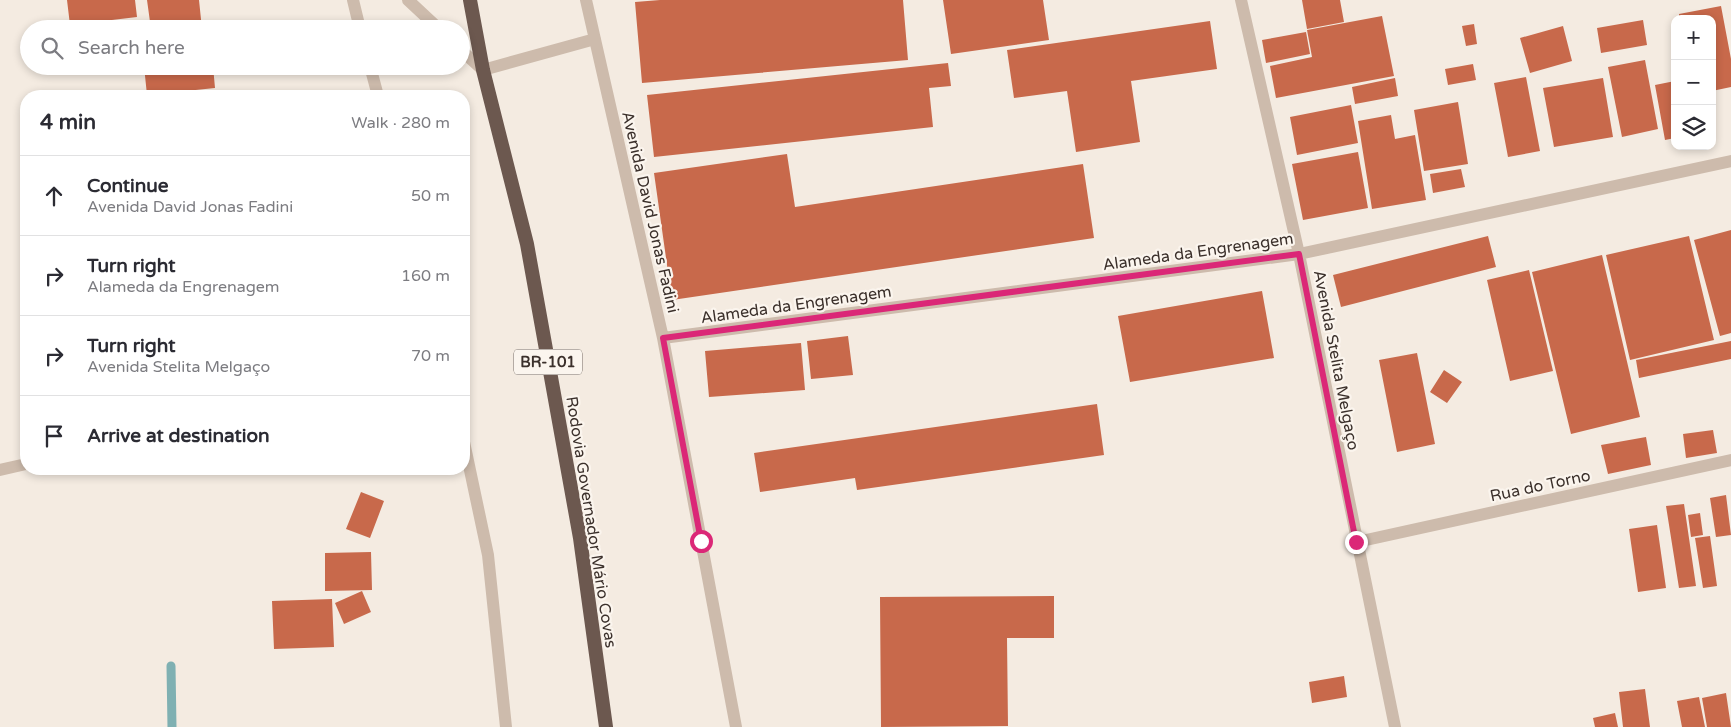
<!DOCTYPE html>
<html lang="en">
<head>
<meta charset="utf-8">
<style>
	:root { --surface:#fff; --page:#f7f7f7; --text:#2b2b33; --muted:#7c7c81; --line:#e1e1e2 }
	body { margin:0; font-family:"Varela Round",sans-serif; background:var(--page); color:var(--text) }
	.controls { position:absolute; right:15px; top:15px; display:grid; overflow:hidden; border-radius:10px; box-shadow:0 2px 8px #0003 }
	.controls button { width:45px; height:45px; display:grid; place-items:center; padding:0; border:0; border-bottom:1px solid var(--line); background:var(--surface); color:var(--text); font:25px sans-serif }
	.stop { position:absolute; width:15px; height:15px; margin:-11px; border:4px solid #db2777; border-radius:50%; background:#fff }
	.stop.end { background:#db2777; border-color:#fff; box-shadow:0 1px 5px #0008 }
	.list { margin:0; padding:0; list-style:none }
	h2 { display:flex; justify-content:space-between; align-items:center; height:65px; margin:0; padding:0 20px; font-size:21px }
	h2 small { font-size:16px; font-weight:400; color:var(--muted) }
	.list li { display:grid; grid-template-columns:32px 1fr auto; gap:15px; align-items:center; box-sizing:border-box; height:80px; padding:0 20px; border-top:1px solid var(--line) }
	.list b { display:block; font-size:19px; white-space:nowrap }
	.list p { margin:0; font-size:16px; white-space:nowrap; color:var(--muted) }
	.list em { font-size:16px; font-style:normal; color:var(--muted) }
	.icon { flex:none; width:28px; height:28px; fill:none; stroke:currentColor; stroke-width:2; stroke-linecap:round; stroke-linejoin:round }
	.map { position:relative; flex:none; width:1731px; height:727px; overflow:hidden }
	.search { position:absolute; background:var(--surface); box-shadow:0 2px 8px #0003; left:20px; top:20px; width:450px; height:55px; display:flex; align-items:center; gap:12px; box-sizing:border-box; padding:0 18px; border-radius:28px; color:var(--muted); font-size:19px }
	.panel { position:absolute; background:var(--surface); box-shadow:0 2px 8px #0003; left:20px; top:90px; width:450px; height:385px; border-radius:20px }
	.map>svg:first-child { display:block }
</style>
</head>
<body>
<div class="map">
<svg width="1731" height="727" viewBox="0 0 1731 727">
	<rect width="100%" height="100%" fill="#f4ebe1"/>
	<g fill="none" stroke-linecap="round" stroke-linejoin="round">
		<path stroke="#7fb0b2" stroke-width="9" d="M 171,666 L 172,727"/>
	</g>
	<path fill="#c8694b" d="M 67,0 L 135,0 L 137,17 L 70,25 Z
		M 147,0 L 199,0 L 202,29 L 151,29 Z
		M 660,0 L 903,0 L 908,60 L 642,83 L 635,2 Z
		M 943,0 L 1043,0 L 1049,40 L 951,54 Z
		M 1302,0 L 1340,0 L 1344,22 L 1307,29 Z
		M 1721,6 L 1731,59 L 1731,87 L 1712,91 L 1712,19 L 1679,19 L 1679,14 Z
		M 1382,16 L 1394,76 L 1276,98 L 1270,66 L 1312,57 L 1307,30 Z
		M 1643,20 L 1647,45 L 1601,53 L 1597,28 Z
		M 1210,21 L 1217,69 L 1131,81 L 1140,142 L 1076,152 L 1067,91 L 1014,98 L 1007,50 Z
		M 1474,24 L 1477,44 L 1466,46 L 1462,26 Z
		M 1563,26 L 1572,61 L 1530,73 L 1520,38 Z
		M 1306,32 L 1310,54 L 1266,63 L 1262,40 Z
		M 1645,60 L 1658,129 L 1622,137 L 1608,67 Z
		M 948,63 L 951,86 L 929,88 L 933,127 L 654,157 L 647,95 Z
		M 1473,64 L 1476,80 L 1448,85 L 1445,69 Z
		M 144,66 L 213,66 L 215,88 L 147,95 Z
		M 1526,77 L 1540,151 L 1508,157 L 1494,83 Z
		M 1395,78 L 1398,96 L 1355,104 L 1352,87 Z
		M 1603,78 L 1613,137 L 1554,147 L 1543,88 Z
		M 1675,81 L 1675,138 L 1665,140 L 1655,85 Z
		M 1458,102 L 1468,164 L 1424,171 L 1414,110 Z
		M 1351,105 L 1358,143 L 1297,155 L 1290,117 Z
		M 1391,115 L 1395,139 L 1415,135 L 1426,200 L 1372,209 L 1358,121 Z
		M 1358,152 L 1368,208 L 1303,220 L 1292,164 Z
		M 787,154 L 795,207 L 1083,164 L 1094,238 L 672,300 L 654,173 Z
		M 1461,169 L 1465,187 L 1433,193 L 1430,174 Z
		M 1731,230 L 1731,333 L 1720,336 L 1694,240 Z
		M 1488,236 L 1496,267 L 1341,307 L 1333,275 Z
		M 1689,236 L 1714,340 L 1630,360 L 1606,255 Z
		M 1602,255 L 1640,417 L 1571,434 L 1532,272 Z
		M 1529,270 L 1553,371 L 1510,381 L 1487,280 Z
		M 1262,291 L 1274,358 L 1130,382 L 1118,316 Z
		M 848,336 L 853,375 L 811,379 L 807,341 Z
		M 1731,341 L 1731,359 L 1639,378 L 1636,360 Z
		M 801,343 L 805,390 L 709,397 L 705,351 Z
		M 1417,353 L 1435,444 L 1397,452 L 1379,360 Z
		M 1444,370 L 1462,382 L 1447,403 L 1430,392 Z
		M 1097,404 L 1104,455 L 857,490 L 855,478 L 760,492 L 754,453 Z
		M 1713,430 L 1717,453 L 1686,458 L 1683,434 Z
		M 1646,437 L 1651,465 L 1608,474 L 1601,445 Z
		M 361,492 L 384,501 L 370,538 L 346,529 Z
		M 1726,495 L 1731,535 L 1716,537 L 1710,498 Z
		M 1684,504 L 1696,586 L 1679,588 L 1666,506 Z
		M 1700,513 L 1703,535 L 1691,537 L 1688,515 Z
		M 1657,525 L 1666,588 L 1638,592 L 1629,529 Z
		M 1710,536 L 1717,586 L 1703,588 L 1695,538 Z
		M 371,552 L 372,590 L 325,591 L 325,553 Z
		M 362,591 L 371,612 L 344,624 L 335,603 Z
		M 1054,596 L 1054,638 L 1007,638 L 1008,726 L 881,727 L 880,597 Z
		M 332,599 L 334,647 L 274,649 L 272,601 Z
		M 1344,676 L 1347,697 L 1312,703 L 1309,682 Z
		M 1645,689 L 1650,727 L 1623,727 L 1619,692 Z
		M 1726,693 L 1731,727 L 1707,727 L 1702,698 Z
		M 1699,697 L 1705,727 L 1682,727 L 1677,701 Z
		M 1615,713 L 1618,727 L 1595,727 L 1593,718 Z"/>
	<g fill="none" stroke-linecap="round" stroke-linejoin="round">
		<path stroke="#cdbbac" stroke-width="12" d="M 353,0 L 360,29
			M 408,0 L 439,29
			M 586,0 L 663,338 L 736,727
			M 1241,0 L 1299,254 L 1395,727
			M 461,50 L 483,70 L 595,39
			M 370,66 L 378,96
			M 663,338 L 1299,254 L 1731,161
			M 464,442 L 488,555 L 506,727
			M 0,470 L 26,464
			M 1357,542 L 1731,460"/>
		<path stroke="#6c584f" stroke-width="14" d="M 470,0 L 483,70 L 527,244 L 580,538 L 606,727"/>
	</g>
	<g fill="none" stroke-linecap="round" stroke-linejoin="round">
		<path stroke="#db2777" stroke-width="6" d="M 701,541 L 663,338 L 1299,254 L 1356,542"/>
	</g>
	<g text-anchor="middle" stroke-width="4.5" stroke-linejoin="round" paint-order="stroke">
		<rect fill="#fbf5ee" stroke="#756b66" stroke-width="1" x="514" y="349.5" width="68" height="25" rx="4"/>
		<g font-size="15" font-weight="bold" fill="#3b302b">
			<text x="548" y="367">BR-101</text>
		</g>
		<g font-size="16" fill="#3b302b" stroke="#fbf5ee">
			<text transform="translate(651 212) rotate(77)" y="6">Avenida David Jonas Fadini</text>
			<text transform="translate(1198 251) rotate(-8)" y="6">Alameda da Engrenagem</text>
			<text transform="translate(796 304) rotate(-8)" y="6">Alameda da Engrenagem</text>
			<text transform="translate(1337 360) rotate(79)" y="6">Avenida Stelita Melgaço</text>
			<text transform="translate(1540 485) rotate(-12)" y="6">Rua do Torno</text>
			<text transform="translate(592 522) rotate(81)" y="6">Rodovia Governador Mário Covas</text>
		</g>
	</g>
</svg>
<div class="controls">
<button>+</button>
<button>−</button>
<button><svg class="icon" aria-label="layers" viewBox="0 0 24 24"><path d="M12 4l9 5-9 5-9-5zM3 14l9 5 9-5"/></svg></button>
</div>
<div class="stop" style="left:701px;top:541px"></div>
<div class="stop end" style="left:1356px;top:542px"></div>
<div class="search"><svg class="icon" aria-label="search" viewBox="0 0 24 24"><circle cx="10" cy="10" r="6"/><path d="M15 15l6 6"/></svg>Search here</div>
<section class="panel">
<h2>4 min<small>Walk · 280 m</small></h2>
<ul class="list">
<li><svg class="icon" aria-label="ahead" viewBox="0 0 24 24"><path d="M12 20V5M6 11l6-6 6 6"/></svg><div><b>Continue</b><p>Avenida David Jonas Fadini</p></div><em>50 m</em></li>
<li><svg class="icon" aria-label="right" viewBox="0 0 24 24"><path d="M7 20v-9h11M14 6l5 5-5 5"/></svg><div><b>Turn right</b><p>Alameda da Engrenagem</p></div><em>160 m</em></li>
<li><svg class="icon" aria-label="right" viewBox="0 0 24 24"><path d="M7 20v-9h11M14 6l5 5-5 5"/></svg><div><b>Turn right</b><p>Avenida Stelita Melgaço</p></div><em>70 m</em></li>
<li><svg class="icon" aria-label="arrive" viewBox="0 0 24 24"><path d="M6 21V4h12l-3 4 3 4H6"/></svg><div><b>Arrive at destination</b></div></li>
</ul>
</section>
</div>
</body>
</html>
